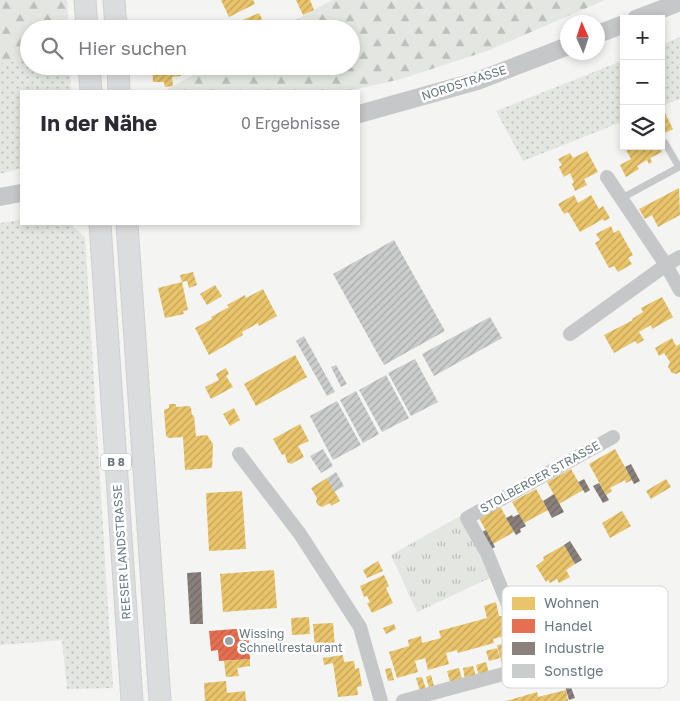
<!DOCTYPE html>
<html lang="de">
<head>
<meta charset="utf-8">
<style>
	:root { --surface:#fff; --page:#f2f2f3; --text:#2b2b33; --muted:#7c7c81; --line:#e1e1e2 }
	body { margin:0; font-family:"Golos Text",sans-serif; background:var(--page); color:var(--text) }
	.controls { position:absolute; right:15px; top:15px; display:grid; overflow:hidden; border-radius:0px; box-shadow:0 2px 8px #0003 }
	.controls button { width:45px; height:45px; display:grid; place-items:center; padding:0; border:0; border-bottom:1px solid var(--line); background:var(--surface); color:var(--text); font:25px sans-serif }
	.compass { position:absolute; left:560px; top:15px; width:45px; height:45px; border-radius:50%; background:var(--surface); box-shadow:0 2px 8px #0003; rotate:357deg }
	.list { margin:0; padding:0; list-style:none }
	h2 { display:flex; justify-content:space-between; align-items:center; height:65px; margin:0; padding:0 20px; font-size:21px }
	h2 small { font-size:16px; font-weight:400; color:var(--muted) }
	.icon { flex:none; width:28px; height:28px; fill:none; stroke:currentColor; stroke-width:2; stroke-linecap:round; stroke-linejoin:round }
	.map { position:relative; flex:none; width:680px; height:701px; overflow:hidden }
	.search { position:absolute; background:var(--surface); box-shadow:0 2px 8px #0003; left:20px; top:20px; width:340px; height:55px; display:flex; align-items:center; gap:12px; box-sizing:border-box; padding:0 18px; border-radius:28px; color:var(--muted); font-size:19px }
	.panel { position:absolute; background:var(--surface); box-shadow:0 2px 8px #0003; left:20px; top:90px; width:340px; height:135px; border-radius:0px }
	.map>svg:first-child { display:block }
</style>
</head>
<body>
<div class="map">
<svg width="680" height="701" viewBox="0 0 680 701">
	<defs>
		<pattern id="grass-dots" width="8" height="8" patternUnits="userSpaceOnUse" patternTransform="scale(1.25)"><rect width="8" height="8" fill="#e4e6e1"/><path d="M2 2h.1M6 6h.1" fill="none" stroke="#bdbfbc" stroke-width="1.8" stroke-linecap="round"/></pattern>
		<pattern id="forest-firs" width="22" height="20" patternUnits="userSpaceOnUse" patternTransform="scale(1.25)"><rect width="22" height="20" fill="#e4e6e1"/><path d="M5 1l3.5 6h-7zM16 11l3.5 6h-7z" fill="#bdbfbc"/></pattern>
		<pattern id="park-tufts" width="24" height="20" patternUnits="userSpaceOnUse" patternTransform="scale(1.25)"><rect width="24" height="20" fill="#e4e6e1"/><path d="M3 7l-1-3M5 7V3M7 7l1-3M15 17l-1-3M17 17v-4M19 17l1-3" fill="none" stroke="#bdbfbc"/></pattern>
		<pattern id="homes-hatch" width="6" height="6" patternUnits="userSpaceOnUse" patternTransform="scale(1.25)"><rect width="6" height="6" fill="#e9c46a"/><path d="M-1 1l2-2M0 6l6-6M5 7l2-2" fill="none" stroke="#c1a45c"/></pattern>
		<pattern id="shops-hatch" width="6" height="6" patternUnits="userSpaceOnUse" patternTransform="scale(1.25)"><rect width="6" height="6" fill="#e76f51"/><path d="M-1 1l2-2M0 6l6-6M5 7l2-2" fill="none" stroke="#bf6048"/></pattern>
		<pattern id="industry-hatch" width="6" height="6" patternUnits="userSpaceOnUse" patternTransform="scale(1.25)"><rect width="6" height="6" fill="#8a817c"/><path d="M-1 1l2-2M0 6l6-6M5 7l2-2" fill="none" stroke="#6f6a66"/></pattern>
		<pattern id="building-hatch" width="6" height="6" patternUnits="userSpaceOnUse" patternTransform="scale(1.25)"><rect width="6" height="6" fill="#cbcccc"/><path d="M-1 1l2-2M0 6l6-6M5 7l2-2" fill="none" stroke="#a9aaab"/></pattern>
	</defs>
	<rect width="100%" height="100%" fill="#f4f4f3"/>
	<path fill="url(#grass-dots)" d="M 680,37 L 680,99 L 661,106 L 661,45 Z
		M 29,60 L 29,66 L 70,66 L 71,91 L 21,91 L 21,168 L 0,174 L 0,63 Z
		M 624,60 L 624,121 L 523,161 L 496,111 Z
		M 21,220 L 21,224 L 70,224 L 85,237 L 113,688 L 67,689 L 62,640 L 0,645 L 0,223 Z"/>
	<path fill="url(#forest-firs)" d="M 0,0 L 67,0 L 69,29 L 29,29 L 29,60 L 0,63 Z
		M 332,0 L 605,0 L 487,51 L 401,79 L 348,91 L 164,91 L 210,66 L 351,66 L 351,29 L 280,29 Z"/>
	<path fill="url(#park-tufts)" d="M 460,516 L 489,568 L 492,577 L 417,612 L 391,555 Z"/>
	<path fill="url(#homes-hatch)" d="M 221,0 L 253,0 L 255,4 L 229,17 Z
		M 296,0 L 310,0 L 314,10 L 303,15 Z
		M 259,13 L 267,29 L 226,29 L 245,19 Z
		M 153,26 L 181,26 L 181,29 L 148,29 Z
		M 152,66 L 180,66 L 181,76 L 172,77 L 173,86 L 165,87 L 164,82 L 153,82 Z
		M 665,113 L 673,129 L 661,135 L 661,115 Z
		M 624,146 L 664,146 L 660,148 L 662,152 L 650,158 L 652,162 L 649,164 L 647,160 L 637,166 L 639,169 L 626,177 L 620,165 L 631,159 Z
		M 587,151 L 598,172 L 584,179 L 587,185 L 575,191 L 572,184 L 574,182 L 570,173 L 564,177 L 559,167 L 562,165 L 558,159 L 570,153 L 573,158 Z
		M 679,188 L 680,215 L 658,227 L 652,215 L 645,219 L 639,209 Z
		M 574,195 L 578,203 L 591,195 L 599,209 L 603,206 L 610,218 L 604,221 L 603,219 L 580,232 L 568,212 L 564,214 L 558,204 Z
		M 611,226 L 614,233 L 619,230 L 633,255 L 628,258 L 632,264 L 618,272 L 614,266 L 609,268 L 595,243 L 600,240 L 596,234 Z
		M 193,272 L 197,285 L 189,288 L 187,281 L 182,282 L 180,275 Z
		M 182,282 L 188,310 L 183,311 L 184,314 L 165,318 L 158,288 Z
		M 215,285 L 222,296 L 207,305 L 200,294 Z
		M 263,289 L 277,316 L 259,326 L 258,323 L 242,332 L 243,335 L 209,355 L 195,328 L 212,319 L 211,317 L 229,307 L 227,305 L 245,295 L 246,298 Z
		M 662,297 L 673,317 L 652,329 L 651,325 L 639,332 L 644,340 L 637,344 L 635,341 L 614,353 L 604,335 L 633,320 L 632,319 L 643,312 L 641,308 Z
		M 672,338 L 676,346 L 680,344 L 680,372 L 676,374 L 672,373 L 668,367 L 670,362 L 664,353 L 659,356 L 655,348 Z
		M 295,355 L 307,377 L 256,406 L 244,384 Z
		M 226,368 L 229,374 L 226,376 L 233,387 L 211,399 L 205,387 L 219,380 L 216,374 Z
		M 169,404 L 176,404 L 176,407 L 189,406 L 191,408 L 192,415 L 194,416 L 196,436 L 207,435 L 213,444 L 212,468 L 185,470 L 183,437 L 169,438 L 166,436 L 164,410 L 169,408 Z
		M 234,408 L 240,420 L 230,426 L 223,414 Z
		M 300,424 L 309,441 L 298,446 L 304,457 L 291,464 L 287,462 L 285,454 L 282,455 L 273,439 Z
		M 615,449 L 632,480 L 626,483 L 625,480 L 610,488 L 612,491 L 606,495 L 589,464 Z
		M 571,469 L 583,490 L 559,504 L 547,482 Z
		M 327,478 L 340,501 L 331,506 L 330,503 L 322,507 L 318,505 L 316,502 L 317,498 L 311,488 Z
		M 666,479 L 671,487 L 651,499 L 646,491 Z
		M 536,489 L 548,510 L 524,523 L 512,502 Z
		M 242,491 L 246,549 L 209,551 L 206,493 Z
		M 500,506 L 514,532 L 493,544 L 479,518 Z
		M 622,511 L 631,526 L 610,538 L 602,523 Z
		M 564,545 L 575,564 L 566,570 L 570,577 L 559,583 L 557,579 L 550,583 L 548,580 L 546,582 L 536,566 L 544,560 L 543,557 Z
		M 378,561 L 383,571 L 367,578 L 363,570 Z
		M 274,570 L 277,608 L 223,612 L 220,574 Z
		M 384,575 L 389,586 L 386,588 L 393,603 L 372,613 L 367,603 L 370,602 L 367,596 L 364,597 L 360,586 Z
		M 496,602 L 499,616 L 502,616 L 505,624 L 502,625 L 504,636 L 493,639 L 494,643 L 458,653 L 457,650 L 446,653 L 449,664 L 428,670 L 425,658 L 415,661 L 418,672 L 397,678 L 389,652 L 409,646 L 408,640 L 421,636 L 422,643 L 441,638 L 439,631 L 487,618 L 484,606 Z
		M 309,617 L 310,634 L 292,635 L 291,618 Z
		M 333,623 L 335,647 L 315,649 L 313,624 Z
		M 394,624 L 396,629 L 386,634 L 383,628 Z
		M 508,643 L 514,665 L 503,668 L 497,645 Z
		M 497,648 L 500,658 L 489,661 L 486,651 Z
		M 343,655 L 344,662 L 354,661 L 355,669 L 359,668 L 362,686 L 357,687 L 358,695 L 338,697 L 333,663 L 324,665 L 323,658 Z
		M 250,659 L 250,666 L 237,668 L 239,676 L 226,677 L 224,661 Z
		M 486,662 L 489,673 L 479,676 L 476,665 Z
		M 473,666 L 476,677 L 465,679 L 463,668 Z
		M 391,668 L 394,680 L 388,681 L 385,669 Z
		M 459,668 L 462,679 L 450,682 L 447,671 Z
		M 431,675 L 434,686 L 429,688 L 426,677 Z
		M 422,677 L 426,689 L 420,691 L 416,678 Z
		M 226,681 L 227,693 L 245,691 L 246,701 L 205,701 L 204,683 Z
		M 566,690 L 568,701 L 506,701 L 537,692 L 538,697 Z"/>
	<path fill="url(#shops-hatch)" d="M 248,628 L 250,659 L 219,661 L 218,650 L 211,651 L 209,631 Z"/>
	<path fill="url(#industry-hatch)" d="M 631,464 L 640,481 L 634,484 L 625,467 Z
		M 584,479 L 590,490 L 585,493 L 578,482 Z
		M 599,483 L 609,500 L 603,503 L 593,486 Z
		M 554,494 L 564,512 L 552,518 L 543,501 Z
		M 519,514 L 526,526 L 520,529 L 521,532 L 516,535 L 506,518 L 512,515 L 513,517 Z
		M 486,530 L 495,547 L 490,550 L 480,533 Z
		M 570,541 L 582,560 L 575,564 L 564,545 Z
		M 201,572 L 203,624 L 190,624 L 187,573 Z
		M 569,682 L 575,698 L 569,700 L 564,683 Z"/>
	<path fill="url(#building-hatch)" d="M 394,240 L 445,331 L 384,365 L 333,274 Z
		M 490,317 L 502,338 L 434,376 L 422,354 Z
		M 304,336 L 335,392 L 327,396 L 296,341 Z
		M 415,359 L 438,402 L 411,416 L 388,373 Z
		M 336,365 L 347,384 L 341,387 L 331,367 Z
		M 386,375 L 409,418 L 382,432 L 359,390 Z
		M 356,391 L 379,434 L 363,443 L 340,400 Z
		M 337,401 L 361,445 L 333,460 L 310,416 Z
		M 323,449 L 333,466 L 321,473 L 310,456 Z
		M 336,472 L 344,486 L 334,492 L 327,478 Z"/>
	<g fill="none" stroke-linecap="round" stroke-linejoin="round">
		<g stroke="#cfd0d0" stroke-width="23">
			<path id="primary" d="M 85,0 L 87,29
				M 114,0 L 116,29
				M 89,66 L 91,91
				M 118,66 L 119,91
				M 100,224 L 132,701
				M 127,224 L 160,701"/>
		</g>
		<path stroke="#c5c7c8" stroke-width="7" d="M 622,198 L 679,167 L 665,143"/>
		<path stroke="#c5c7c8" stroke-width="14" d="M 607,177 L 666,265 L 680,290
			M 570,334 L 666,265 L 680,257
			M 239,454 L 300,534 L 360,627 L 381,701
			M 403,701 L 533,666 L 487,553 L 467,518 L 613,437"/>
		<path stroke="#c5c7c8" stroke-width="18" d="M 636,19 L 680,2
			M 598,34 L 624,24
			M 359,114 L 477,81 L 568,46
			M 0,197 L 21,193"/>
		<use href="#primary" stroke="#dbdcdd" stroke-width="21"/>
	</g>
	<circle fill="#99a4a8" stroke="#fff" stroke-width="2" cx="229" cy="641" r="5"/>
	<g text-anchor="middle" stroke-width="5" stroke-linejoin="round" paint-order="stroke">
		<rect fill="#fff" stroke="#95a1a6" stroke-width="1" x="101" y="453.5" width="30" height="17" rx="4"/>
		<g font-size="11" font-weight="bold" fill="#687980">
			<text x="116" y="466">B 8</text>
		</g>
		<g font-size="12" fill="#687980" stroke="#fff">
			<text transform="translate(464 83) rotate(-18)" y="4">NORDSTRASSE</text>
			<text transform="translate(540 477) rotate(-29)" y="4">STOLBERGER STRASSE</text>
			<text transform="translate(122 552) rotate(-94)" y="4">REESER LANDSTRASSE</text>
		</g>
		<g font-size="12" fill="#687980" stroke="#fff" text-anchor="start">
			<text x="239" y="638">Wissing<tspan x="239" dy="14">Schnellrestaurant</tspan></text>
		</g>
	</g>
	<rect x="502" y="586" width="166" height="102" rx="8" fill="#fff" stroke="#d2d7d9" stroke-width="1"/>
	<rect x="512" y="597" width="23" height="13" fill="#e9c46a"/>
	<rect x="512" y="619" width="23" height="14" fill="#e76f51"/>
	<rect x="512" y="642" width="23" height="13" fill="#8a817c"/>
	<rect x="512" y="664" width="23" height="14" fill="#cbcccc"/>
	<g font-size="14" fill="#687980">
		<text x="544" y="608">Wohnen</text>
		<text x="544" y="631">Handel</text>
		<text x="544" y="653">Industrie</text>
		<text x="544" y="676">Sonstige</text>
	</g>
</svg>
<div class="controls">
<button>+</button>
<button>−</button>
<button><svg class="icon" aria-label="layers" viewBox="0 0 24 24"><path d="M12 4l9 5-9 5-9-5zM3 14l9 5 9-5"/></svg></button>
</div>
<svg class="compass" viewBox="-18 -18 36 36"><path d="M0-13l5 13h-10z" fill="#e53935"/><path d="M0 13l5-13h-10z" fill="#7c7c81"/></svg>
<div class="search"><svg class="icon" aria-label="search" viewBox="0 0 24 24"><circle cx="10" cy="10" r="6"/><path d="M15 15l6 6"/></svg>Hier suchen</div>
<section class="panel">
<h2>In der Nähe<small>0 Ergebnisse</small></h2>
<ul class="list">
</ul>
</section>
</div>
</body>
</html>
